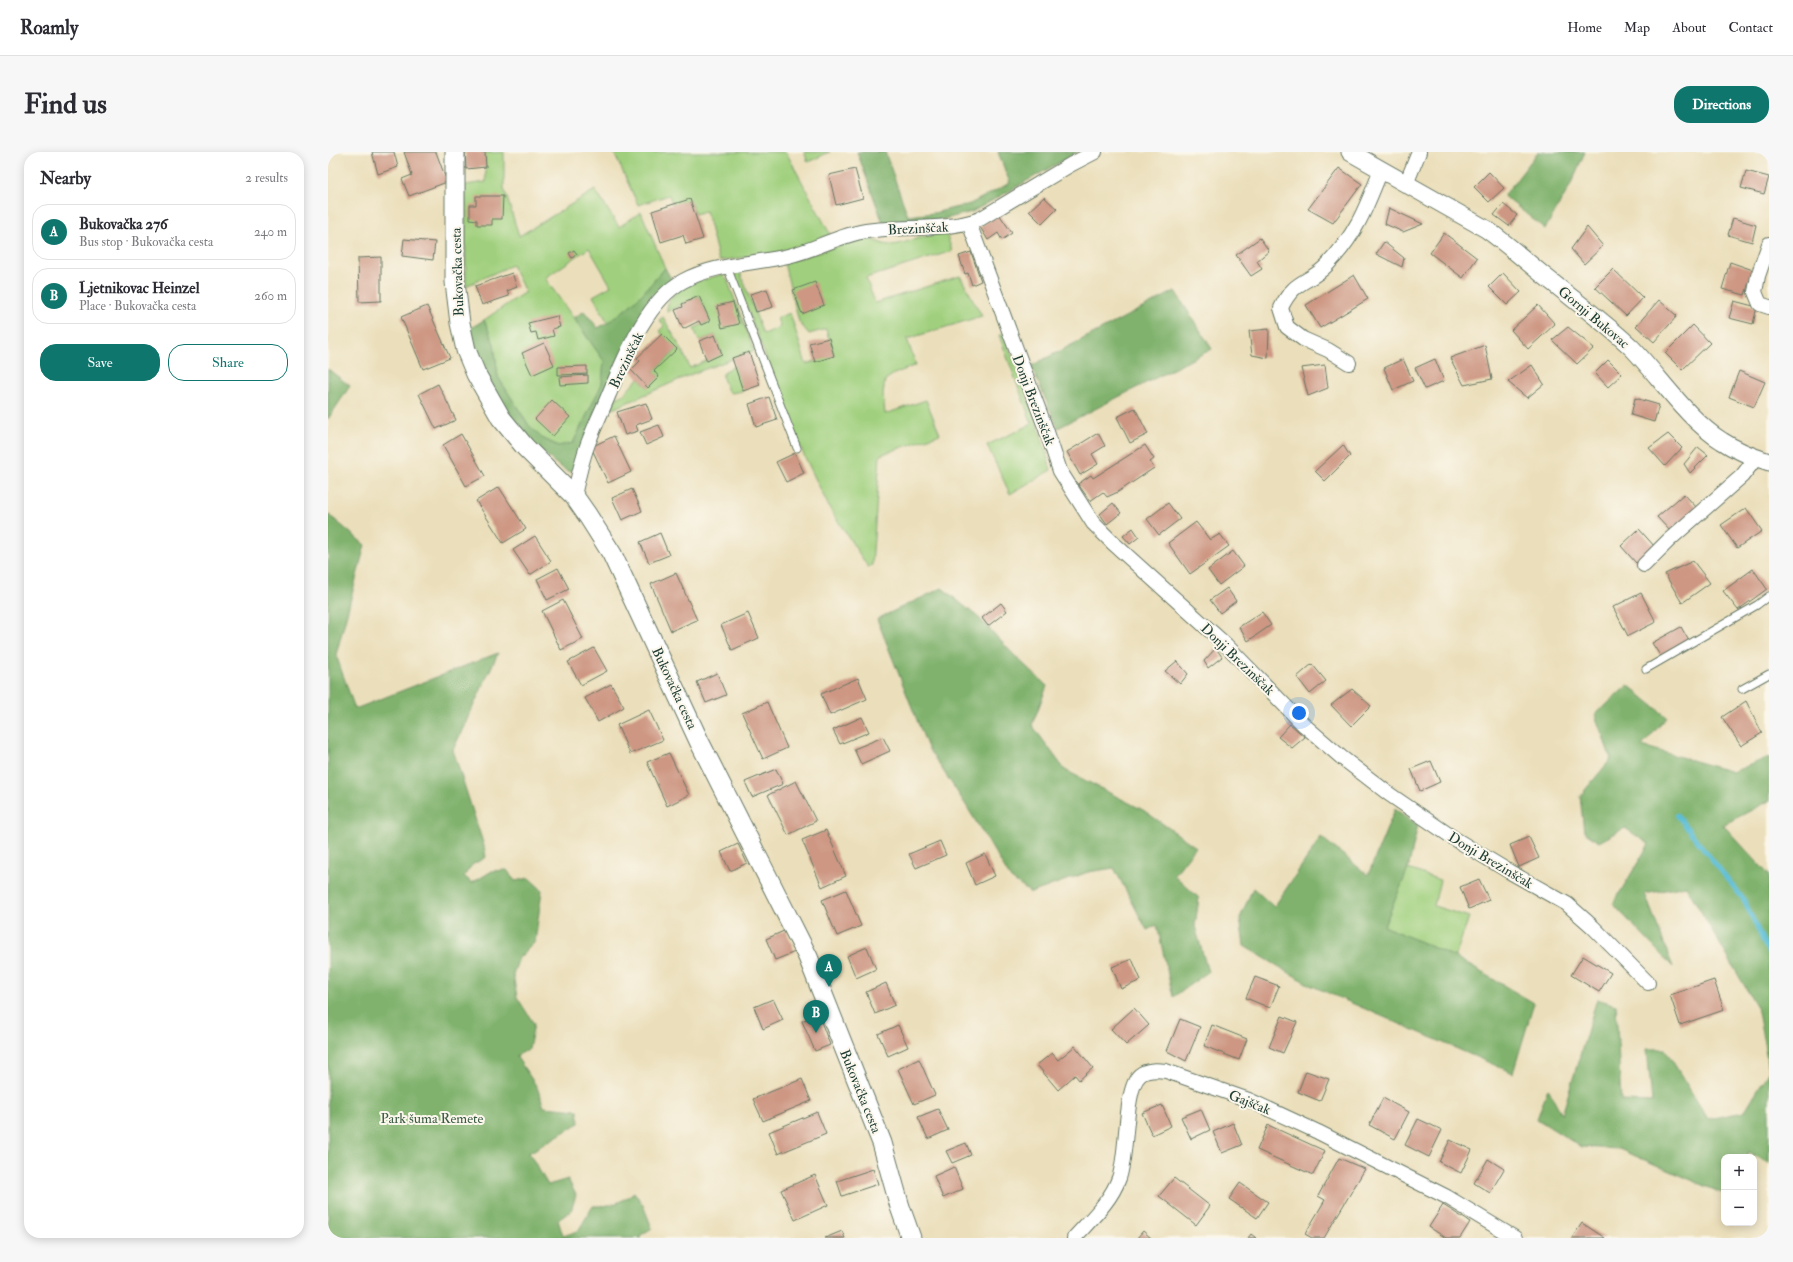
<!DOCTYPE html>
<html lang="en">
<head>
<meta charset="utf-8">
<style>
	:root { --surface:#fff; --page:#f7f7f7; --text:#2b2b33; --muted:#7c7c81; --line:#e1e1e2; --accent:#0f766e }
	body { margin:0; font-family:"IM FELL Double Pica",serif; background:var(--page); color:var(--text) }
	.controls { position:absolute; right:12px; bottom:12px; display:grid; overflow:hidden; border-radius:8px; box-shadow:0 2px 10px #0003 }
	.controls button { width:36px; height:36px; display:grid; place-items:center; padding:0; border:0; border-bottom:1px solid var(--line); background:var(--surface); color:var(--text); font:20px sans-serif }
	.you { position:absolute; left:971px; top:561px; width:14px; height:14px; margin:-10px; border:3px solid #fff; border-radius:50%; background:#1a73e8; box-shadow:0 0 0 6px #1a73e833 }
	.badge { display:grid; place-items:center; width:26px; height:26px; border-radius:50%; background:var(--accent); color:#fff; font-size:13px; font-weight:700 }
	.pin { position:absolute; translate:-50% -33px; filter:drop-shadow(0 1px 2px #0008) }
	.pin::after { content:''; position:absolute; top:21px; width:14px; height:12px; background:inherit; clip-path:polygon(0 0,100% 0,50% 100%) }
	.list { margin:0; padding:0; list-style:none }
	h2 { display:flex; justify-content:space-between; align-items:center; height:52px; margin:0; padding:0 16px; font-size:17px }
	h2 small { font-size:13px; font-weight:400; color:var(--muted) }
	.list li { display:grid; grid-template-columns:26px 1fr auto; gap:12px; align-items:center; box-sizing:border-box; height:56px; margin:0 8px 8px; padding:0 8px; border:1px solid var(--line); border-radius:16px }
	.list b { display:block; font-size:15px; white-space:nowrap }
	.list p { margin:0; font-size:13px; white-space:nowrap; color:var(--muted) }
	.list em { font-size:13px; font-style:normal; color:var(--muted) }
	.actions { display:flex; gap:8px; padding:12px 16px }
	.actions a { flex:1; padding:9px 0; border:1px solid var(--accent); border-radius:16px; text-align:center; font-size:14px; color:var(--accent) }
	.actions .main { background:var(--accent); color:#fff }
	.map { position:relative; flex:none; width:1441px; height:1086px; overflow:hidden; border-radius:16px }
	header { display:flex; align-items:center; gap:24px; box-sizing:border-box; height:56px; padding:0 20px; background:var(--surface); border-bottom:1px solid var(--line) }
	header strong { font-size:19px }
	nav { display:flex; gap:22px; margin-inline-start:auto; font-size:14px }
	.intro { display:flex; align-items:center; justify-content:space-between; box-sizing:border-box; height:96px; padding:0 24px }
	h1 { margin:0; font-size:28px }
	.button { padding:10px 18px; border-radius:16px; background:var(--accent); color:#fff; font-size:14px; font-weight:700 }
	main { display:flex; gap:24px; padding:0 24px }
	aside { flex:1; background:var(--surface); border-radius:16px; box-shadow:0 2px 10px #0003 }
	.map>svg:first-child { display:block }
</style>
</head>
<body>
<header>
<strong>Roamly</strong>
<nav><a>Home</a><a>Map</a><a>About</a><a>Contact</a></nav>
</header>
<div class="intro"><h1>Find us</h1><a class="button">Directions</a></div>
<main>
<aside>
<h2>Nearby<small>2 results</small></h2>
<ul class="list">
<li><span class="badge">A</span><div><b>Bukovačka 276</b><p>Bus stop · Bukovačka cesta</p></div><em>240 m</em></li>
<li><span class="badge">B</span><div><b>Ljetnikovac Heinzel</b><p>Place · Bukovačka cesta</p></div><em>260 m</em></li>
</ul>
<div class="actions"><a class="main">Save</a><a>Share</a></div>
</aside>
<div class="map">
<svg width="1441" height="1086" viewBox="0 0 1441 1086">
	<rect width="100%" height="100%" fill="#fbf7ec"/>
	<filter id="ink" filterUnits="userSpaceOnUse"><feTurbulence type="fractalNoise" baseFrequency=".025" numOctaves="2"/><feDisplacementMap in="SourceGraphic" scale="8" xChannelSelector="R" yChannelSelector="G"/><feConvolveMatrix kernelMatrix="1 2 1 2 8 2 1 2 1" color-interpolation-filters="sRGB"/></filter>
	<filter id="wash" filterUnits="userSpaceOnUse"><feTurbulence type="fractalNoise" baseFrequency=".012" numOctaves="4" result="noise"/><feDisplacementMap in="SourceGraphic" scale="16" xChannelSelector="R" yChannelSelector="G"/><feGaussianBlur stdDeviation="0.9" result="paint"/><feColorMatrix in="noise" values="0 0 0 0 0 0 0 0 0 0 0 0 0 0 0 0 0 1.4 0 .05"/><feComposite in="paint" operator="in"/></filter>
	<g filter="url(#wash)">
		<rect width="100%" height="100%" fill="#ebdfbb"/>
		<path fill="#a0d07e" stroke="#608659" d="M 176,0 L 176,36 L 191,84 L 267,38 L 291,75 L 313,60 L 337,116 L 309,148 L 280,171 L 265,144 L 283,134 L 261,96 L 217,126 L 276,209 L 274,232 L 245,291 L 230,294 L 214,286 L 200,272 L 170,225 L 166,192 L 156,168 L 197,140 L 184,113 L 138,134 L 137,33 L 158,30 L 157,1 Z
			M 286,0 L 458,0 L 502,82 L 465,98 L 391,109 L 378,59 L 367,62 L 362,47 L 345,53 L 341,43 L 310,53 Z
			M 476,0 L 502,0 L 480,10 Z
			M 618,80 L 624,99 L 538,126 L 547,151 L 632,124 L 654,164 L 579,187 L 588,213 L 566,222 L 557,228 L 555,242 L 557,262 L 598,248 L 612,282 L 552,303 L 544,413 L 540,415 L 502,357 L 475,301 L 407,125 L 408,122 L 412,120 L 435,182 L 452,175 L 449,166 L 462,161 L 478,212 L 506,203 L 498,177 L 481,182 L 471,170 L 456,111 L 533,87 C 545,85 552,93 563,93 C 574,92 583,88 594,85 C 602,83 610,82 618,80 Z
			M 392,123 L 395,123 L 399,127 L 426,199 L 364,222 L 280,259 L 288,246 L 296,242 L 311,226 L 320,236 L 331,225 L 326,219 L 349,198 L 331,179 L 336,174 L 331,168 L 335,165 L 355,200 L 362,216 L 394,202 L 387,183 L 371,189 L 366,176 L 382,169 L 371,144 L 339,160 C 337,136 374,128 392,123 Z
			M 676,182 L 713,283 L 723,318 L 682,342 L 659,293 L 704,272 L 671,183 Z
			M 407,214 L 415,239 L 403,241 L 400,239 L 394,224 L 397,219 Z
			M 1080,717 L 1112,728 L 1106,754 L 1141,765 L 1127,805 L 1056,774 Z"/>
		<path fill="#80b26d" stroke="#507850" d="M 529,0 L 557,0 L 580,64 L 606,61 L 642,52 L 682,31 L 670,0 L 750,0 L 644,60 L 608,69 L 555,71 Z
			M 1210,0 L 1257,0 L 1242,34 L 1217,77 L 1176,44 Z
			M 337,116 L 345,130 L 320,155 L 246,320 L 239,319 L 227,311 L 207,293 L 185,270 L 154,216 L 141,177 L 156,168 L 166,192 L 170,225 L 200,272 L 214,286 L 230,294 L 245,291 L 274,232 L 276,209 L 246,166 L 256,159 L 270,176 C 298,161 317,140 337,116 Z
			M 847,139 L 884,197 L 730,276 L 703,214 Z
			M 0,217 L 22,234 L 0,267 Z
			M 0,362 L 37,393 L 8,503 L 27,557 L 170,501 L 125,598 L 156,694 L 158,705 L 144,713 L 136,724 L 144,731 L 164,719 L 179,718 L 187,729 L 201,726 L 214,738 L 207,790 L 191,806 L 185,822 L 189,845 L 206,872 L 201,897 L 188,904 L 209,935 L 216,955 L 250,958 L 251,971 L 201,1001 L 220,1033 L 240,1027 L 248,1043 L 243,1059 L 230,1068 L 235,1084 L 250,1079 L 265,1054 C 284,1054 291,1052 306,1040 L 315,1053 L 324,1076 L 312,1084 L 313,1086 L 0,1086 Z
			M 614,436 L 651,466 L 688,505 L 719,534 L 704,573 L 737,618 L 815,658 L 868,695 L 846,723 L 871,746 L 867,774 L 880,820 L 845,845 L 829,773 L 819,778 L 786,716 L 760,720 L 703,741 L 683,727 L 636,650 L 600,596 L 549,467 Z
			M 1300,533 L 1339,565 L 1314,594 L 1405,620 L 1441,605 L 1441,649 L 1395,673 L 1441,723 L 1441,917 L 1429,855 L 1358,734 L 1317,742 L 1345,815 L 1285,752 L 1321,692 L 1297,676 L 1271,690 L 1256,680 L 1252,644 L 1283,607 L 1267,563 Z
			M 1067,657 L 1090,673 L 1080,717 L 1056,774 L 1127,805 L 1206,851 L 1185,921 L 982,833 L 916,794 L 912,766 L 925,736 L 946,755 L 993,685 L 1040,723 Z
			M 1269,847 L 1288,853 L 1293,949 L 1324,950 L 1319,897 L 1337,897 L 1380,967 L 1416,960 L 1441,919 L 1441,1011 L 1420,1000 L 1418,1005 L 1396,1005 L 1396,1042 L 1291,997 L 1253,995 L 1209,967 L 1220,936 L 1234,963 Z"/>
		<g fill="none" stroke-linecap="round" stroke-linejoin="round">
			<path stroke="#59bdd7" stroke-width="4.5" d="M 1349,663 L 1416,748 L 1441,802"/>
		</g>
		<g id="blocks">
			<path fill="#cd9783" d="M 44,0 L 66,0 L 70,15 L 50,22 Z
				M 76,0 L 108,0 L 119,30 L 81,44 L 74,27 L 84,23 Z
				M 137,0 L 157,0 L 158,15 L 138,17 Z
				M 1011,16 L 1034,32 L 1005,71 L 980,57 Z
				M 527,17 L 535,46 L 508,53 L 501,23 Z
				M 1418,19 L 1441,25 L 1436,42 L 1413,36 Z
				M 1161,20 L 1176,36 L 1161,50 L 1146,35 Z
				M 148,44 L 175,44 L 174,67 L 164,67 L 164,73 L 149,73 L 149,68 L 142,67 L 142,53 L 148,53 Z
				M 716,45 L 729,57 L 714,72 L 701,59 Z
				M 362,47 L 375,87 L 358,92 L 355,83 L 333,90 L 324,59 Z
				M 1175,52 L 1189,63 L 1181,74 L 1166,63 Z
				M 1061,56 L 1095,72 L 1075,80 L 1057,72 Z
				M 671,62 L 684,81 L 674,88 L 670,81 L 660,88 L 652,75 Z
				M 1405,66 L 1428,73 L 1424,90 L 1400,83 Z
				M 1259,75 L 1275,94 L 1256,112 L 1243,97 Z
				M 1116,81 L 1149,106 L 1135,126 L 1102,101 Z
				M 932,86 L 941,99 L 929,109 L 934,117 L 923,124 L 908,103 Z
				M 76,87 L 107,90 L 105,108 L 74,104 Z
				M 1056,90 L 1076,106 L 1074,115 L 1048,102 Z
				M 246,98 L 249,102 L 244,106 L 241,101 Z
				M 643,100 L 653,129 L 644,133 L 640,121 L 637,122 L 631,104 Z
				M 53,105 L 53,149 L 31,150 L 30,106 Z
				M 1402,110 L 1425,118 L 1417,143 L 1394,137 Z
				M 1285,117 L 1315,146 L 1298,164 L 1267,135 Z
				M 184,121 L 189,135 L 179,139 L 181,144 L 154,153 L 147,134 Z
				M 1175,121 L 1193,140 L 1179,153 L 1161,135 Z
				M 1026,123 L 1040,147 L 992,176 L 978,153 Z
				M 487,130 L 496,153 L 474,162 L 465,138 Z
				M 439,137 L 445,155 L 428,160 L 422,142 Z
				M 371,144 L 382,169 L 373,173 L 371,169 L 355,177 L 347,158 L 355,155 L 354,152 Z
				M 1331,148 L 1349,164 L 1326,190 L 1308,174 Z
				M 1406,149 L 1429,155 L 1425,172 L 1401,166 Z
				M 405,150 L 411,172 L 394,176 L 389,154 Z
				M 1210,153 L 1227,172 L 1200,197 L 1183,178 Z
				M 99,154 L 122,206 L 95,217 L 73,165 Z
				M 229,164 L 232,175 L 224,177 L 226,184 L 210,188 L 208,180 L 203,181 L 200,171 Z
				M 1365,173 L 1382,191 L 1354,218 L 1337,201 Z
				M 1240,175 L 1266,196 L 1249,212 L 1224,188 Z
				M 941,177 L 940,206 L 924,203 L 921,179 Z
				M 334,182 L 349,197 L 326,219 L 331,225 L 320,236 L 303,218 L 312,209 L 309,206 Z
				M 387,183 L 394,202 L 379,209 L 371,189 Z
				M 501,186 L 506,204 L 487,210 L 481,191 Z
				M 216,191 L 226,213 L 204,223 L 194,201 Z
				M 1157,193 L 1164,227 L 1136,233 L 1122,206 Z
				M 421,200 L 432,233 L 415,239 L 404,206 Z
				M 1075,207 L 1085,229 L 1065,238 L 1056,216 Z
				M 1107,207 L 1116,229 L 1097,237 L 1087,216 Z
				M 1280,208 L 1294,222 L 1280,235 L 1267,221 Z
				M 997,213 L 1000,236 L 980,244 L 973,216 Z
				M 1204,213 L 1216,232 L 1199,246 L 1180,230 Z
				M 259,214 L 259,222 L 230,223 L 230,215 Z
				M 1411,219 L 1437,230 L 1426,255 L 1401,245 Z
				M 260,223 L 260,231 L 232,233 L 231,225 Z
				M 110,232 L 128,268 L 108,277 L 91,242 Z
				M 441,245 L 449,268 L 428,275 L 421,252 Z
				M 1307,246 L 1331,253 L 1326,270 L 1303,263 Z
				M 224,248 L 242,265 L 225,284 L 207,267 Z
				M 318,251 L 324,267 L 308,273 L 310,279 L 297,283 L 289,260 Z
				M 807,256 L 820,282 L 802,291 L 789,265 Z
				M 331,273 L 336,285 L 318,293 L 312,280 Z
				M 770,281 L 777,294 L 764,302 L 770,312 L 752,323 L 739,300 Z
				M 133,282 L 157,324 L 138,334 L 115,293 Z
				M 1340,282 L 1354,296 L 1337,314 L 1321,296 Z
				M 286,284 L 303,320 L 280,331 L 263,295 Z
				M 817,293 L 826,307 L 822,310 L 826,316 L 790,340 L 779,345 L 775,340 L 762,349 L 750,332 L 763,323 L 765,326 Z
				M 1015,293 L 1022,304 L 997,329 L 987,319 Z
				M 1370,295 L 1380,303 L 1362,321 L 1356,312 Z
				M 467,301 L 476,321 L 458,330 L 448,310 Z
				M 171,335 L 198,377 L 175,391 L 148,349 Z
				M 304,337 L 314,359 L 294,368 L 284,346 Z
				M 1356,342 L 1371,358 L 1344,381 L 1329,365 Z
				M 785,351 L 793,361 L 779,372 L 772,362 Z
				M 840,351 L 852,367 L 831,383 L 819,367 Z
				M 1418,356 L 1434,379 L 1409,396 L 1393,373 Z
				M 868,370 L 882,388 L 892,382 L 901,394 L 862,422 L 840,391 Z
				M 805,376 L 811,385 L 802,392 L 795,384 Z
				M 1311,377 L 1327,395 L 1308,411 L 1293,394 Z
				M 332,381 L 341,403 L 321,411 L 312,390 Z
				M 207,384 L 223,409 L 202,423 L 185,398 Z
				M 905,399 L 916,414 L 891,433 L 880,418 Z
				M 1365,409 L 1382,431 L 1354,451 L 1337,422 Z
				M 230,416 L 241,437 L 219,448 L 209,427 Z
				M 1425,417 L 1439,437 L 1410,458 L 1395,439 Z
				M 348,421 L 369,468 L 343,479 L 323,432 Z
				M 899,436 L 908,449 L 892,461 L 882,448 Z
				M 1313,441 L 1328,470 L 1300,484 L 1285,455 Z
				M 235,448 L 255,487 L 233,498 L 214,459 Z
				M 673,451 L 679,459 L 660,474 L 654,466 Z
				M 934,460 L 943,473 L 920,489 L 911,475 Z
				M 420,461 L 431,486 L 404,498 L 393,473 Z
				M 1353,475 L 1361,489 L 1333,505 L 1324,491 Z
				M 266,496 L 279,519 L 253,533 L 240,510 Z
				M 888,496 L 894,505 L 880,516 L 876,509 Z
				M 849,509 L 860,522 L 852,532 L 837,519 Z
				M 984,512 L 998,529 L 982,542 L 969,525 Z
				M 389,521 L 398,543 L 378,551 L 369,530 Z
				M 530,526 L 539,547 L 502,563 L 493,542 Z
				M 283,532 L 296,555 L 270,570 L 257,546 Z
				M 1024,537 L 1043,554 L 1023,574 L 1003,553 Z
				M 1418,549 L 1434,581 L 1413,594 L 1394,565 Z
				M 439,550 L 459,596 L 435,607 L 414,561 Z
				M 321,558 L 335,588 L 302,602 L 289,573 Z
				M 534,565 L 541,580 L 512,592 L 505,578 Z
				M 962,572 L 977,585 L 964,596 L 950,585 Z
				M 555,585 L 562,599 L 533,612 L 526,597 Z
				M 341,601 L 361,643 L 339,654 L 319,610 Z
				M 1103,609 L 1112,630 L 1092,639 L 1083,617 Z
				M 448,617 L 455,632 L 424,645 L 417,630 Z
				M 468,629 L 488,669 L 460,683 L 440,643 Z
				M 498,678 L 518,724 L 494,735 L 474,688 Z
				M 1201,685 L 1211,706 L 1191,715 L 1182,693 Z
				M 612,689 L 618,703 L 588,716 L 581,702 Z
				M 410,692 L 419,711 L 402,719 L 393,700 Z
				M 657,702 L 667,724 L 647,733 L 638,711 Z
				M 1151,727 L 1161,748 L 1141,757 L 1132,735 Z
				M 518,738 L 533,774 L 509,784 L 494,748 Z
				M 458,778 L 467,800 L 447,808 L 438,787 Z
				M 539,795 L 548,817 L 528,826 L 519,804 Z
				M 1255,804 L 1283,821 L 1271,840 L 1243,823 Z
				M 804,807 L 813,828 L 793,837 L 784,815 Z
				M 927,825 L 951,834 L 942,856 L 918,846 Z
				M 1386,828 L 1396,858 L 1352,873 L 1342,843 Z
				M 558,831 L 567,853 L 547,862 L 538,840 Z
				M 445,847 L 455,868 L 435,877 L 426,855 Z
				M 806,856 L 821,873 L 798,893 L 783,877 Z
				M 490,862 L 502,893 L 487,899 L 474,869 Z
				M 954,864 L 969,870 L 955,901 L 941,895 Z
				M 852,867 L 872,875 L 858,909 L 839,899 Z
				M 570,873 L 580,895 L 560,904 L 550,882 Z
				M 884,873 L 919,887 L 911,908 L 876,894 Z
				M 747,894 L 765,916 L 751,928 L 747,923 L 730,938 L 709,913 L 724,901 L 730,908 Z
				M 591,907 L 607,943 L 586,952 L 570,917 Z
				M 978,919 L 1001,927 L 992,949 L 970,940 Z
				M 474,927 L 483,949 L 435,969 L 425,947 Z
				M 1055,946 L 1081,960 L 1067,987 L 1041,973 Z
				M 834,953 L 843,974 L 824,983 L 814,961 Z
				M 610,957 L 620,978 L 600,987 L 590,965 Z
				M 873,957 L 882,978 L 863,987 L 853,965 Z
				M 489,960 L 498,982 L 450,1002 L 441,980 Z
				M 1090,967 L 1114,978 L 1101,1005 L 1077,993 Z
				M 905,971 L 914,993 L 894,1001 L 885,980 Z
				M 940,973 L 997,999 L 985,1023 L 929,998 Z
				M 1122,988 L 1144,998 L 1133,1021 L 1111,1010 Z
				M 638,991 L 643,1003 L 624,1011 L 618,999 Z
				M 1011,1006 L 1037,1017 L 996,1086 L 984,1086 L 977,1082 L 997,1048 L 990,1044 Z
				M 1160,1007 L 1176,1017 L 1162,1041 L 1146,1031 Z
				M 626,1015 L 635,1037 L 615,1046 L 606,1024 Z
				M 545,1017 L 550,1032 L 514,1044 L 509,1029 Z
				M 487,1023 L 500,1053 L 467,1068 L 453,1038 Z
				M 846,1026 L 882,1054 L 868,1073 L 831,1044 Z
				M 912,1031 L 940,1050 L 929,1066 L 901,1047 Z
				M 1115,1053 L 1142,1070 L 1132,1086 L 1118,1086 L 1101,1075 Z
				M 1254,1071 L 1277,1086 L 1244,1086 Z
				M 514,1079 L 517,1086 L 497,1086 Z
				M 815,1079 L 823,1086 L 809,1086 Z
				M 923,1082 L 928,1086 L 920,1086 Z"/>
		</g>
	</g>
	<g filter="url(#ink)">
		<use href="#blocks" fill-opacity="0" stroke="#667663" stroke-width="1"/>
		<g fill="none" stroke-linecap="round" stroke-linejoin="round">
			<g stroke="#667663" stroke-width="9">
				<path id="service" d="M 399,115 L 469,296
					M 1318,517 L 1429,453 L 1441,444
					M 1414,537 L 1441,522"/>
			</g>
			<g stroke="#667663" stroke-width="16">
				<path id="minor" d="M 1078,32 L 1091,0
					M 641,71 L 719,280 L 732,319 L 765,371 L 785,391 L 898,493 L 976,573 L 1013,605 L 1061,642 L 1127,687 L 1182,720 L 1239,752 L 1265,775 L 1320,831
					M 1441,92 L 1430,124 L 1427,140 L 1432,152 L 1441,155
					M 1021,211 L 1000,198 L 975,187 L 959,175 L 953,156 C 966,127 981,132 999,113 C 1028,83 1038,56 1053,18
					M 246,344 C 250,326 254,306 261,289 C 267,273 275,257 281,242 C 297,205 318,149 355,129 C 386,112 425,112 460,104 C 487,98 511,83 538,79 C 576,73 615,80 652,67 L 742,13 L 767,0
					M 1316,413 L 1341,388 L 1414,324 L 1428,306
					M 746,1086 C 763,1067 783,1049 791,1026 C 800,1002 796,936 812,923 C 819,917 830,918 838,919 L 921,948 L 990,980 L 1119,1045 L 1187,1086"/>
			</g>
			<g stroke="#667663" stroke-width="19">
				<path id="tertiary" d="M 1022,0 L 1158,77 C 1182,94 1202,113 1224,130 C 1251,152 1279,172 1304,196 C 1332,225 1360,268 1394,289 C 1409,299 1425,305 1441,310"/>
			</g>
			<g stroke="#667663" stroke-width="21">
				<path id="secondary" d="M 127,0 L 127,130 L 132,171 L 138,198 L 148,222 L 173,266 L 197,295 L 246,344 L 260,364 L 284,402 L 371,589 L 480,805 L 554,991 L 572,1055 L 583,1086"/>
			</g>
			<use href="#service" stroke="#fff" stroke-width="7"/>
			<use href="#minor" stroke="#fff" stroke-width="14"/>
			<use href="#tertiary" stroke="#fff" stroke-width="17"/>
			<use href="#secondary" stroke="#fff" stroke-width="19"/>
		</g>
	</g>
	<g text-anchor="middle" stroke-width="4" stroke-linejoin="round" paint-order="stroke">
		<g font-size="14" fill="#1f3d34" stroke="#fbf7ec">
			<text transform="translate(590 76) rotate(-3)" y="5">Brezinščak</text>
			<text transform="translate(129 120) rotate(-92)" y="5">Bukovačka cesta</text>
			<text transform="translate(1266 165) rotate(40)" y="5">Gornji Bukovac</text>
			<text transform="translate(298 208) rotate(-64)" y="5">Brezinščak</text>
			<text transform="translate(706 248) rotate(69)" y="5">Donji Brezinščak</text>
			<text transform="translate(910 507) rotate(44)" y="5">Donji Brezinščak</text>
			<text transform="translate(347 536) rotate(65)" y="5">Bukovačka cesta</text>
			<text transform="translate(1163 708) rotate(31)" y="5">Donji Brezinščak</text>
			<text transform="translate(533 939) rotate(68)" y="5">Bukovačka cesta</text>
			<text transform="translate(922 950) rotate(22)" y="5">Gajščak</text>
		</g>
		<g font-size="14" fill="#395a43" stroke="#fbf7ec">
			<text x="104" y="971">Park šuma Remete</text>
		</g>
	</g>
</svg>
<div class="controls">
<button>+</button>
<button>−</button>
</div>
<div class="you"></div>
<div class="pin badge" style="left:501px;top:835px">A</div>
<div class="pin badge" style="left:488px;top:881px">B</div>
</div>
</main>
</body>
</html>
